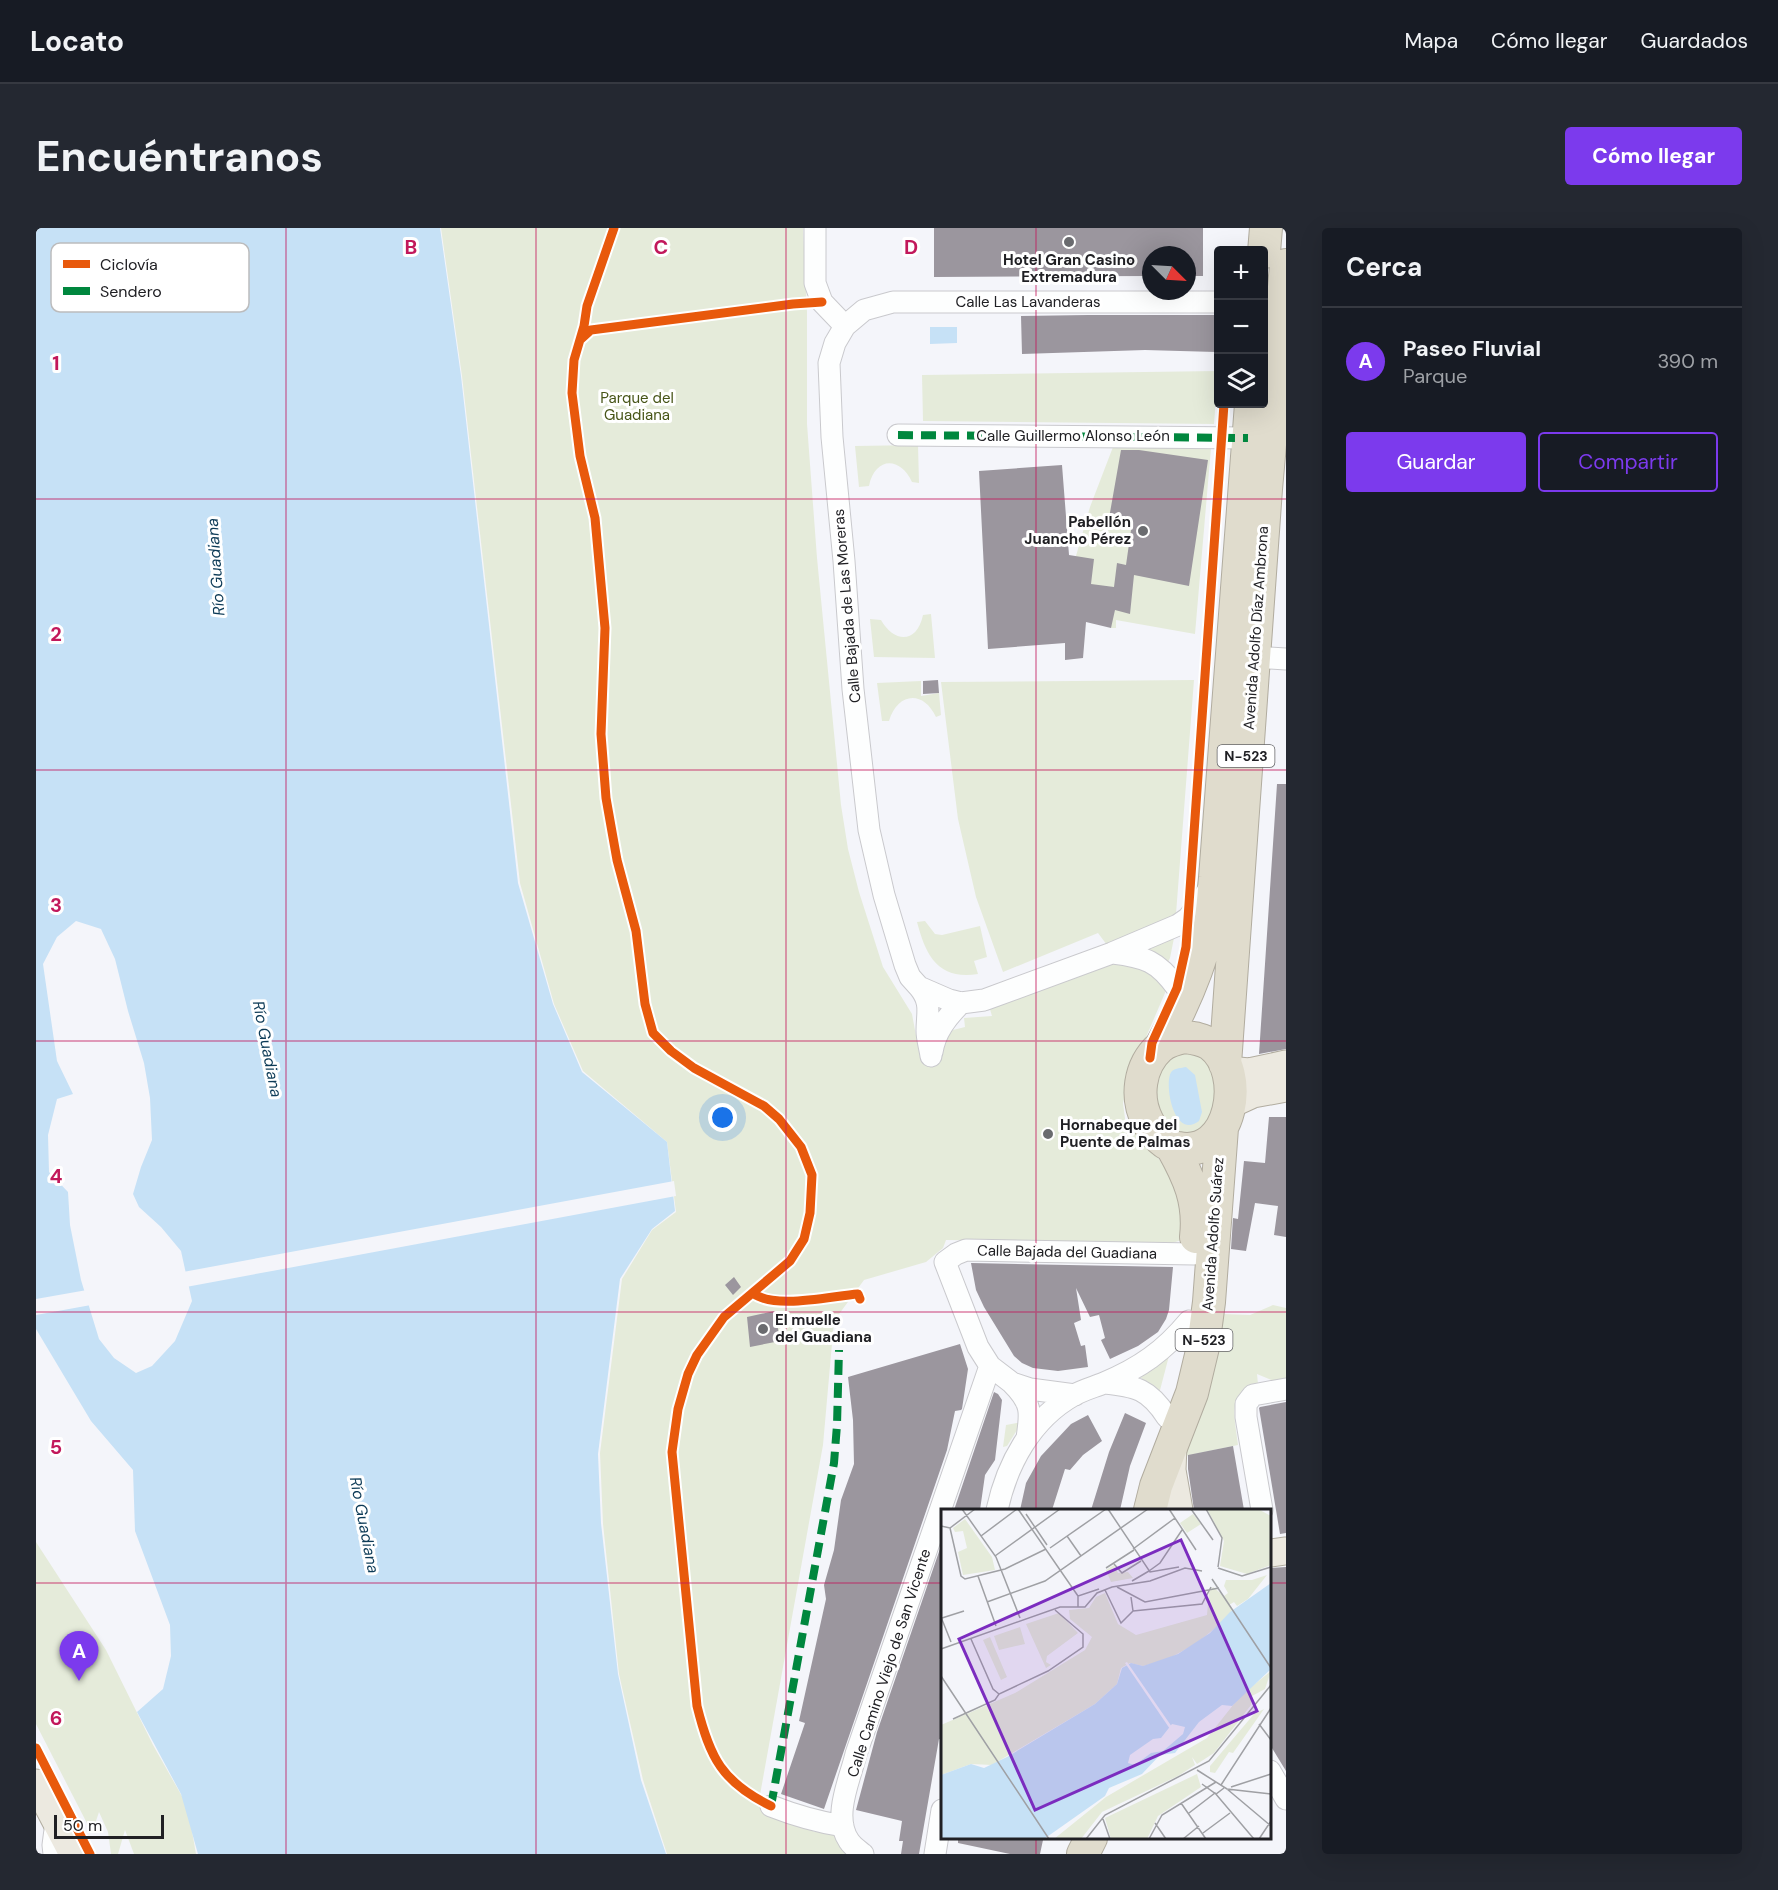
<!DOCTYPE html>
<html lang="es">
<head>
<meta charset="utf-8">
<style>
	:root { --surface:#171b24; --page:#242831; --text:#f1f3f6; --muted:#9ea1a6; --line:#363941; --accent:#7c3aed }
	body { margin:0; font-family:"DM Sans",sans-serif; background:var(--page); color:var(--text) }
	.controls { position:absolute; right:18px; top:18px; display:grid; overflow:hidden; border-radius:6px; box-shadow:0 6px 24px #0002 }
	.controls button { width:54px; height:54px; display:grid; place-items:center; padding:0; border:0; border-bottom:2px solid var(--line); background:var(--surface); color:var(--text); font:30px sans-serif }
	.compass { position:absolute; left:1106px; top:18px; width:54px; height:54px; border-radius:50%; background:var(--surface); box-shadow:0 6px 24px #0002; rotate:114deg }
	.scale { position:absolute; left:18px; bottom:15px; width:110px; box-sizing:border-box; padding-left:6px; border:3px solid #202024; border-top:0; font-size:16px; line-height:21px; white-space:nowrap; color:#202024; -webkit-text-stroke:4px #fff; paint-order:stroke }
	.you { position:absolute; left:687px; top:890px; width:21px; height:21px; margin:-15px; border:4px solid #fff; border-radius:50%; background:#1a73e8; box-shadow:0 0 0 9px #1a73e833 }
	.badge { display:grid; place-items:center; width:39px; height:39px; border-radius:50%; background:var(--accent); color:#fff; font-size:20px; font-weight:700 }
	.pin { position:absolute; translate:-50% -50px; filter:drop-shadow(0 2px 3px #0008) }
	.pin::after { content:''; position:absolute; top:32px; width:21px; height:18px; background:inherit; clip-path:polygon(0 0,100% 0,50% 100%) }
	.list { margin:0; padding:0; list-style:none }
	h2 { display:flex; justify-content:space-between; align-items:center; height:78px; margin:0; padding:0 24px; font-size:26px }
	h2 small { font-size:20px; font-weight:400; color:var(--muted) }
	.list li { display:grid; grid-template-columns:39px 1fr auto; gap:18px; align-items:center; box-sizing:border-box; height:108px; padding:0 24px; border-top:2px solid var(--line) }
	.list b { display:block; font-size:22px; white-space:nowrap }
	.list p { margin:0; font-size:20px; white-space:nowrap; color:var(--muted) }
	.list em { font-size:20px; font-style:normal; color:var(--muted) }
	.actions { display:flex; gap:12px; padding:18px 24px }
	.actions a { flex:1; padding:14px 0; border:2px solid var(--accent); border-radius:6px; text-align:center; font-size:21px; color:var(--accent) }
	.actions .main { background:var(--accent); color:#fff }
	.icon { flex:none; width:33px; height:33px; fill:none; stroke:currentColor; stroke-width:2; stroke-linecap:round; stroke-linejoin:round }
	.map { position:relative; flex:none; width:1250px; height:1626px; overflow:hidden; border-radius:6px }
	header { display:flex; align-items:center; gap:36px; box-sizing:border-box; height:84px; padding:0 30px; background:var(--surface); border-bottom:2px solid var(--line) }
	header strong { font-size:28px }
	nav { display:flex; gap:33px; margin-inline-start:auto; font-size:21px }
	.intro { display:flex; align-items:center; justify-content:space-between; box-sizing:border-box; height:144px; padding:0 36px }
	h1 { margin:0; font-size:42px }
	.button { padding:15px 27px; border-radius:6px; background:var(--accent); color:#fff; font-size:21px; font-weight:700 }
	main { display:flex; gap:36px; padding:0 36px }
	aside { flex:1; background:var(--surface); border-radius:6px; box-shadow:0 6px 24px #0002 }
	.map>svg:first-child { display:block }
</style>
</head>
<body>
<header>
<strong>Locato</strong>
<nav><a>Mapa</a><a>Cómo llegar</a><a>Guardados</a></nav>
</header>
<div class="intro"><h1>Encuéntranos</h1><a class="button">Cómo llegar</a></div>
<main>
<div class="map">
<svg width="1250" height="1626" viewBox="0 0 1250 1626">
	<rect width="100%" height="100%" fill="#f4f5fa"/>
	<path fill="#e5ebda" d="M 405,0 L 767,0 L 771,84 L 771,196 L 781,330 L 805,577 L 812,621 L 823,664 L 847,739 L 876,786 L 884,829 L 892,836 L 905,834 L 904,820 L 917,802 L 929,799 L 928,790 L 956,788 L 953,778 L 1089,731 L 1131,755 L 1129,765 L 1095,844 L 1087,875 L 1090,898 L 1093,897 C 1114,921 1138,942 1144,974 C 1147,986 1145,1000 1146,1012 L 1136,1015 L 910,1012 L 907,1020 L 890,1034 L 828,1052 L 798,1093 L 787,1217 L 722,1578 L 779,1604 L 784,1601 L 797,1603 L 814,1626 L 631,1626 L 607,1552 L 583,1446 L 567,1296 L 564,1225 L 586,1051 L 616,1002 L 640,984 L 631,914 L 547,843 L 518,776 L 484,655 L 426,148 Z
		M 1182,143 L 1178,196 L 887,193 L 886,147 Z
		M 882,217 L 883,255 L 876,254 C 864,228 839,229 833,258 L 823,259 L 819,218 Z
		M 1077,219 L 1175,220 L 1159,406 L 1080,392 L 1080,400 L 1075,400 L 1040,328 L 1054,279 Z
		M 895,386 L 899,430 L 838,429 L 834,391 L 845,392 C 858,415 881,416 887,387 Z
		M 1158,452 L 1140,686 L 1071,717 L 1062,705 L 967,744 L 940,669 L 922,591 L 905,454 Z
		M 885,453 L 885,468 L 903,465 L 905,487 L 900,489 C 887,461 861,465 853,493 L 846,493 L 841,455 Z
		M 889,693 L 899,706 L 906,707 L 944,698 L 951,729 L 938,733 L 942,746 C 902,752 890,728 881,694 Z
		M 1139,705 L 1134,730 L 1131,736 L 1104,719 Z
		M 1165,822 L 1183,854 L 1175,894 L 1149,912 L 1143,911 L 1115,873 L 1130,827 Z
		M 1237,1077 L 1250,1080 L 1250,1153 L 1240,1154 L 1221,1146 L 1222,1156 C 1190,1166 1199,1190 1202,1217 L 1149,1228 L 1187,1086 L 1214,1087 Z
		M 1134,1124 L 1123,1166 L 1102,1147 Z
		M 986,1194 L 971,1218 L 967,1219 L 970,1197 Z
		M 0,1314 L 70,1422 L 117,1517 L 147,1570 L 154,1592 L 160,1626 L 98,1626 L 89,1602 L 82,1626 L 75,1626 L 72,1604 L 63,1584 L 56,1605 L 0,1496 Z"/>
	<path fill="#c6e1f6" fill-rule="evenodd" d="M 0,0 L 404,0 L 425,148 L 482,655 L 517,776 L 546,844 L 631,914 L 639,983 L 616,1001 L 584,1051 L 562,1226 L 565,1295 L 582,1446 L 605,1552 L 630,1626 L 162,1626 L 145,1566 L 101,1484 L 127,1461 L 135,1428 L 134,1397 L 99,1303 L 97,1242 L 55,1193 L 0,1101 ZM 40,693 L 65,701 L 79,731 L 92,783 L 108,835 L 114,870 L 116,912 L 105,939 L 97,966 L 103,979 L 125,999 L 145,1023 L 156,1073 L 139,1113 L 116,1138 L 100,1145 L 78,1130 L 63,1111 L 45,1052 L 34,997 L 32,964 L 13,944 L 12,907 L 21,871 L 37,866 L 21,833 L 7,736 L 21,709 Z
		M 894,99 L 921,99 L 921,115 L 894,116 Z
		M 1150,839 L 1159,847 L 1166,884 L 1163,893 C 1137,913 1127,852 1136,843 C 1140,840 1145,840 1150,839 Z"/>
	<path fill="#f4f5fa" d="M 638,953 L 640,968 L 150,1059 L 147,1044 Z
		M 51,1062 L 55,1077 L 0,1087 L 0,1071 Z"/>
	<path fill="#9b969e" d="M 898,0 L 1167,0 L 1167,48 L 1151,48 L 1151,27 L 1115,27 L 1115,48 L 898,49 Z
		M 1052,87 L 1182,87 L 1178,107 L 1180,124 L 1109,122 L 986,126 L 985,88 Z
		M 1085,222 L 1103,222 L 1172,232 L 1153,358 L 1098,347 L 1094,386 L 1079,382 L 1075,400 L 1050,394 L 1047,430 L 1029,432 L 1029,415 L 952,421 L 943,243 L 1026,237 L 1033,327 L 1058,331 L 1055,356 L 1078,359 L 1081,335 L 1090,337 L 1095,302 L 1072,296 Z
		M 902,452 L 903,465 L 887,466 L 887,453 Z
		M 1241,556 L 1250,556 L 1250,821 L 1223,826 Z
		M 1233,889 L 1250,889 L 1250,1009 L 1238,1007 L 1242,978 L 1219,975 L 1210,1023 L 1195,1021 L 1197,990 L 1202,991 L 1208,933 L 1229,935 Z
		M 935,1035 L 1137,1039 L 1133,1082 L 1130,1091 L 1122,1104 L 1102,1118 L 1074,1131 L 1065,1112 L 1069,1110 L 1063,1087 L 1054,1089 L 1040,1060 L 1045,1092 L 1038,1095 L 1045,1118 L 1049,1117 L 1052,1139 L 1022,1143 L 997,1140 L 986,1135 L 978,1128 L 948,1079 L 940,1062 Z
		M 698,1049 L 705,1059 L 697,1067 L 689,1057 Z
		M 739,1083 L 744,1113 L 714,1119 L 711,1089 Z
		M 924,1116 L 932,1141 L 926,1181 L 925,1182 L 919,1183 L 911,1222 L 788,1581 L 745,1566 L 769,1495 L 763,1493 L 790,1371 L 788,1357 L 798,1322 L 805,1272 L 818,1236 L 817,1192 L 812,1149 Z
		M 958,1164 L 962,1166 L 966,1172 L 959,1232 L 949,1247 L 944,1282 L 918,1282 Z
		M 1250,1174 L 1250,1305 L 1244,1306 L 1223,1180 L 1224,1179 Z
		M 1089,1185 L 1110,1195 L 1094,1238 L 1084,1282 L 1055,1282 L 1073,1224 Z
		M 1052,1187 L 1066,1213 L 1047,1227 L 1034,1242 L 1029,1241 L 1016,1282 L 984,1282 L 990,1255 L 1005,1228 L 1035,1196 Z
		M 1197,1218 L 1208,1282 L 1158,1282 L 1152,1241 L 1152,1227 Z
		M 906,1315 L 906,1512 L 903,1511 L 883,1626 L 865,1626 L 867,1613 L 863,1613 L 866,1593 L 820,1582 L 841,1504 Z
		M 1250,1339 L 1250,1543 L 1233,1515 L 1233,1340 Z
		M 922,1610 L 996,1610 L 1007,1612 L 1004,1626 L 974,1626 L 922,1615 Z"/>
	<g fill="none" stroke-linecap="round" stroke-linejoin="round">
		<g stroke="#c9c9cd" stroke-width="23">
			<path id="minor" d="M 779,0 L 779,55 L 786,74 L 809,98
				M 862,207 L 1212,210
				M 1218,429 L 1250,431
				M 1176,655 L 1166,672 L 1152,690 L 1142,697 L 1076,725 L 948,772 L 925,775 L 913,772 L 883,759 L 874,749 L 869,737 L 848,667 L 833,602 L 817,461 L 808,333 L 796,209 L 793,135 L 799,115 L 809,98 L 828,82 L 857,74 L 1182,74
				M 1077,725 C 1109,729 1122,733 1141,760
				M 883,759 C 896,775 891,784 891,803 C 891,811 894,820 895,828
				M 896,824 C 899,804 911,789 925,775
				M 976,1155 C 996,1175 995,1184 991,1210
				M 1068,1155 C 1100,1158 1113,1161 1131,1189
				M 1039,1167 L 994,1161 L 976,1155 L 954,1138 L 942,1119 L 909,1034 L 920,1026 L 930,1022 L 1158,1026
				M 961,1282 C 971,1236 995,1191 1038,1167 C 1047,1162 1058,1159 1068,1155 C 1104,1140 1128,1123 1153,1093
				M 1226,1282 L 1210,1189 L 1210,1176 L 1217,1167 L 1250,1161
				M 1234,1543 L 1250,1571
				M 735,1578 C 758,1587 782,1594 807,1598
				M 18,1626 L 17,1617 L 20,1594
				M 827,1626 C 822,1622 816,1618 813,1613 C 796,1588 814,1552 820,1526 L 954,1138
				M 899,1626 L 906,1582"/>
		</g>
		<g stroke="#b1ac9f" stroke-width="29">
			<path id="major" d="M 1192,842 L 1213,844 L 1250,836
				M 1193,877 L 1217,866 L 1250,860
				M 1137,1218 L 1136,1242 L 1143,1282
				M 1234,1325 L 1250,1323
				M 0,1555 L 37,1626"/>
		</g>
		<g stroke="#b1ac9f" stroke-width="34">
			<path id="highway" d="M 1228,24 L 1230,0
				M 1149,809 C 1158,810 1167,811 1175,817 C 1211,844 1196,931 1142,920 C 1129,918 1118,906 1112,894 C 1099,870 1103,838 1124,819 C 1131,813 1140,811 1149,809 Z
				M 1125,818 C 1144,784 1162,743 1172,705 C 1177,687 1177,668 1179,650 L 1215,176
				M 1189,836 L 1230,261 L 1250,37
				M 1136,919 C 1153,949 1164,974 1160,1009
				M 1114,1282 L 1120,1258 L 1156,1165 L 1167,1119 L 1173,1074 L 1186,900
				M 1047,1626 L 1055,1610"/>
		</g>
		<use href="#minor" stroke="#fdfefe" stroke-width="21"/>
		<use href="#major" stroke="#ece9e0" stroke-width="27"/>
		<use href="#highway" stroke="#e0dccd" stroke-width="32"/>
		<path stroke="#00873e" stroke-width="8" stroke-dasharray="15 8" stroke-linecap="butt" d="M 862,207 L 1212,210
			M 735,1578 L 798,1235 L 801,1197 L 803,1122"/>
		<g stroke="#fff" stroke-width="13">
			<path id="cycleway" d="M 578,0 L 551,78 L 548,98 L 538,132 L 536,165 L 544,228 L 559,290 L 569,400 L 565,506 L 570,570 L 581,632 L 600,703 L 609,776 L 617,805 L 635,823 L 658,840 L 728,878 L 743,891 L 765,919 L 776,947 L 774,985 L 768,1011 L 754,1033 L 688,1089 L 661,1127 L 652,1146 L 642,1181 L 636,1224 L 661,1478 C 674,1530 686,1554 735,1578
				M 544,112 L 555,102 L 757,76 L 786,74
				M 1114,830 L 1116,815 L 1141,760 L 1150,719 L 1188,176
				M 717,1065 C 738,1082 795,1068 822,1066 L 824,1071
				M 0,1520 L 54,1626"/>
		</g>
		<use href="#cycleway" stroke="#e8590c" stroke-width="9"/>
	</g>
	<path fill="none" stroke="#c2185b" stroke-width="1.5" stroke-opacity="0.55" d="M 250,0 L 250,1626M 500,0 L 500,1626M 750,0 L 750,1626M 1000,0 L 1000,1282M 0,271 L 1250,271M 0,542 L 1250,542M 0,813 L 1250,813M 0,1084 L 1250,1084M 0,1355 L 906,1355M 1234,1355 L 1250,1355M 1000,1610 L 1000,1626"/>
	<g fill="#6a6b6f" stroke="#fff" stroke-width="2">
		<circle cx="1033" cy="14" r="6"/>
		<circle cx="1107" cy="303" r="6"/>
		<circle cx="1012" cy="906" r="6"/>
		<circle cx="727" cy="1101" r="6"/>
	</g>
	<g text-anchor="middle" stroke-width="6" stroke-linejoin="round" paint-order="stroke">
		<g fill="#fff" stroke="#636366" stroke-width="1.5">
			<rect x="1181.5" y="517" width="57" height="22" rx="4.5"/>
			<rect x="1139.5" y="1101" width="57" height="22" rx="4.5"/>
		</g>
		<g font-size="14" font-weight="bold" fill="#202024">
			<text x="1210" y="533">N-523</text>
			<text x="1168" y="1117">N-523</text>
		</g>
		<g font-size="15" font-weight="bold" fill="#202024" stroke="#fff" text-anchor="start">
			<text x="1033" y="37" text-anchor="middle">Hotel Gran Casino<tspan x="1033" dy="17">Extremadura</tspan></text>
			<text x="1095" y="299" text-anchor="end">Pabellón<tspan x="1095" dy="17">Juancho Pérez</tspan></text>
			<text x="1024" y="902">Hornabeque del<tspan x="1024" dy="17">Puente de Palmas</tspan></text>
			<text x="739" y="1097">El muelle<tspan x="739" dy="17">del Guadiana</tspan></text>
		</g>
		<g font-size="15" fill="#202024" stroke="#fff">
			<text x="992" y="79">Calle Las Lavanderas</text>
			<text x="1037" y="213">Calle Guillermo Alonso León</text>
			<text transform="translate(811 378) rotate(-95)" y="5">Calle Bajada de Las Moreras</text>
			<text transform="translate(1220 400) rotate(-86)" y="5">Avenida Adolfo Díaz Ambrona</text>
			<text transform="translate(1177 1006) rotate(-86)" y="5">Avenida Adolfo Suárez</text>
			<text transform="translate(1031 1024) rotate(1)" y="5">Calle Bajada del Guadiana</text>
			<text transform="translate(853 1435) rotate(-72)" y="5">Calle Camino Viejo de San Vicente</text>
		</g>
		<g font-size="15" fill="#475518" stroke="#fff">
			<text x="601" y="175">Parque del<tspan x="601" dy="17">Guadiana</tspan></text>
		</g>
		<g font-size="16" font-style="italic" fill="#0d3b57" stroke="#fff">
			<text transform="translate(179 339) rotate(-94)" y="6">Río Guadiana</text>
			<text transform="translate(232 821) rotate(79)" y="6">Río Guadiana</text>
			<text transform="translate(329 1297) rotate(79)" y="6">Río Guadiana</text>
		</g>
	</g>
	<g transform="translate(905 1281)">
		<rect width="330" height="330" fill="#f4f5fa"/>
		<path d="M 266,0 L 317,0 L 330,7 L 330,56 L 306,65 L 279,57 L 283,32 ZM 252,5 L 260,15 L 246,24 L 239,14 ZM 24,10 L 51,48 L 54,61 L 22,66 L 17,43 L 26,39 L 22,22 L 14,23 L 12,19 ZM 173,56 L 177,64 L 187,63 L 192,69 L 170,73 L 165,61 ZM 326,66 L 307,90 L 296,97 L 293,93 L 288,96 L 291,101 L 285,110 L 256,134 L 227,150 L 202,157 L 189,154 L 180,159 L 176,175 L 154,195 L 51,256 L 30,255 L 0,266 L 0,216 L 74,184 L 144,141 L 151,128 L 129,110 L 128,101 L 148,99 L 155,88 L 164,84 L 177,115 L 195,126 L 266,106 L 268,83 L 272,78 L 283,87 L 287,84 L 283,77 L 285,71 L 311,71 ZM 118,104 L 137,124 L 106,147 L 105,153 L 110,156 L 105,159 L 85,115 ZM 79,118 L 84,135 L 58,141 L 53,127 ZM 49,128 L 66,168 L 60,171 L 42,131 ZM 330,162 L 324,180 L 311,187 L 310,196 L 273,244 L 256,255 L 251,248 L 254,256 L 237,267 L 161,303 L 140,330 L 113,330 L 165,288 L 266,229 L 300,186 ZM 323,200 L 292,244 L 288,243 L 274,264 L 269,263 L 269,257 L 313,205 ZM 256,265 L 260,278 L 217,307 L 206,330 L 170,330 L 164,309 Z" fill="#e5ebda"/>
		<path d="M 330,74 L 330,160 L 291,197 L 281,196 L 258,213 L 234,244 L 219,246 L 201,265 L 168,279 L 164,287 L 103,330 L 0,330 L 0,266 L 30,255 L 43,259 L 66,248 L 154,195 L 176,175 L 181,159 L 190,154 L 202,157 L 237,145 L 269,124 L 289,103 ZM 231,215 L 244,218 L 242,225 L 222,242 L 210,244 L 194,256 L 187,254 L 189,246 L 212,230 L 220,229 Z" fill="#c6e1f6" fill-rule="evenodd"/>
		<path d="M 186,153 L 231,218 L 229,220 L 184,154 Z" fill="#f4f5fa"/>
		<path fill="none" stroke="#9fa0a4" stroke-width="1.5" d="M 21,0 L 55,48 L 79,109M 77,0 L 137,87M 167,0 L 209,63 L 238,58M 228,0 L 255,41M 250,0 L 272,31M 265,0 L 281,29 L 277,58M 85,5 L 106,36M 0,17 L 9,19 L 34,0M 9,19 L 20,67 L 24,70 L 64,60 L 105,40M 40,27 L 76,0M 126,27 L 140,47M 109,39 L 165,0M 192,40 L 234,9M 54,47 L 119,0M 173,55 L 181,64 L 200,52M 165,59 L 193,41M 277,59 L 301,67 L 330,58M 208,62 L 219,54 L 241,21M 37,67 L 55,117M 271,70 L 330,159M 191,72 L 208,62M 176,78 L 204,93 L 278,79M 164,81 L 180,114 L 192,102 L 190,88M 46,93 L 104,72 L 207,0M 137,98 L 137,87 L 158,80M 192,102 L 261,95 L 270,78M 0,108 L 10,133M 1,109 L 23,102M 30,130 L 52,180 L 58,185M 0,140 L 119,98 L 144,98 L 156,84 L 171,78 L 209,72 L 244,59 L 261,62M 0,167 L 108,330M 12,210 L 54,191 L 58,185 L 107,162 L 142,138 L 142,125 L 114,101M 318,215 L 330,231M 256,261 L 286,280 L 330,285M 261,275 L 275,285 L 283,279M 280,276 L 330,199M 290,278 L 330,265M 286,280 L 330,317M 240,294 L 265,330M 248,304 L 274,284 L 313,330M 162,310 L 169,330M 214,314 L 225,330M 262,324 L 289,304M 145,330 L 164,306 L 268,252 L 330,176M 208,330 L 221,306 L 275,273M 242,330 L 258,317M 318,330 L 330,312"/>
		<path fill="#7b2cbf" fill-opacity="0.15" stroke="#7b2cbf" stroke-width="3" d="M 240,31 L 316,202 L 94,301 L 18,130 Z"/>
		<rect width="330" height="330" fill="none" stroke="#202024" stroke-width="3"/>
	</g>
	<rect x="15" y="15" width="198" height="69" rx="9" fill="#fff" stroke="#bcbcbd" stroke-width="1.5"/>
	<rect x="27" y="32" width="27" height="8" fill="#e8590c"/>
	<rect x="27" y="59" width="27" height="8" fill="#00873e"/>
	<g font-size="16" fill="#202024">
		<text x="64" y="42">Ciclovía</text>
		<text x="64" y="69">Sendero</text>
	</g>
	<g font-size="20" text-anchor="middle" font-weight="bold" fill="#c2185b" stroke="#fff" stroke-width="6" stroke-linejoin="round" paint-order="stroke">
		<text x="375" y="26">B</text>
		<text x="625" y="26">C</text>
		<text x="875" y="26">D</text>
		<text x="20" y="142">1</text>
		<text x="20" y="413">2</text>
		<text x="20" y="684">3</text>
		<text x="20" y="955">4</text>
		<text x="20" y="1226">5</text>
		<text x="20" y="1497">6</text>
	</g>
</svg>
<div class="controls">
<button>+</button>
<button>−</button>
<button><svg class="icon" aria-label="layers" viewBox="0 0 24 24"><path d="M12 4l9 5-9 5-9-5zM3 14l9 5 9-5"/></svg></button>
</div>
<svg class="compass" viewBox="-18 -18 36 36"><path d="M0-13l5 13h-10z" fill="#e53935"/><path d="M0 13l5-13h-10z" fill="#9ea1a6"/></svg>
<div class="scale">50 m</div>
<div class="you"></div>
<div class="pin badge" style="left:43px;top:1453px">A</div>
</div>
<aside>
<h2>Cerca<small></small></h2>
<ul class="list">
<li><span class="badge">A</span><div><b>Paseo Fluvial</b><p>Parque</p></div><em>390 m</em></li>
</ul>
<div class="actions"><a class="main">Guardar</a><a>Compartir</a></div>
</aside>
</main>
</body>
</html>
